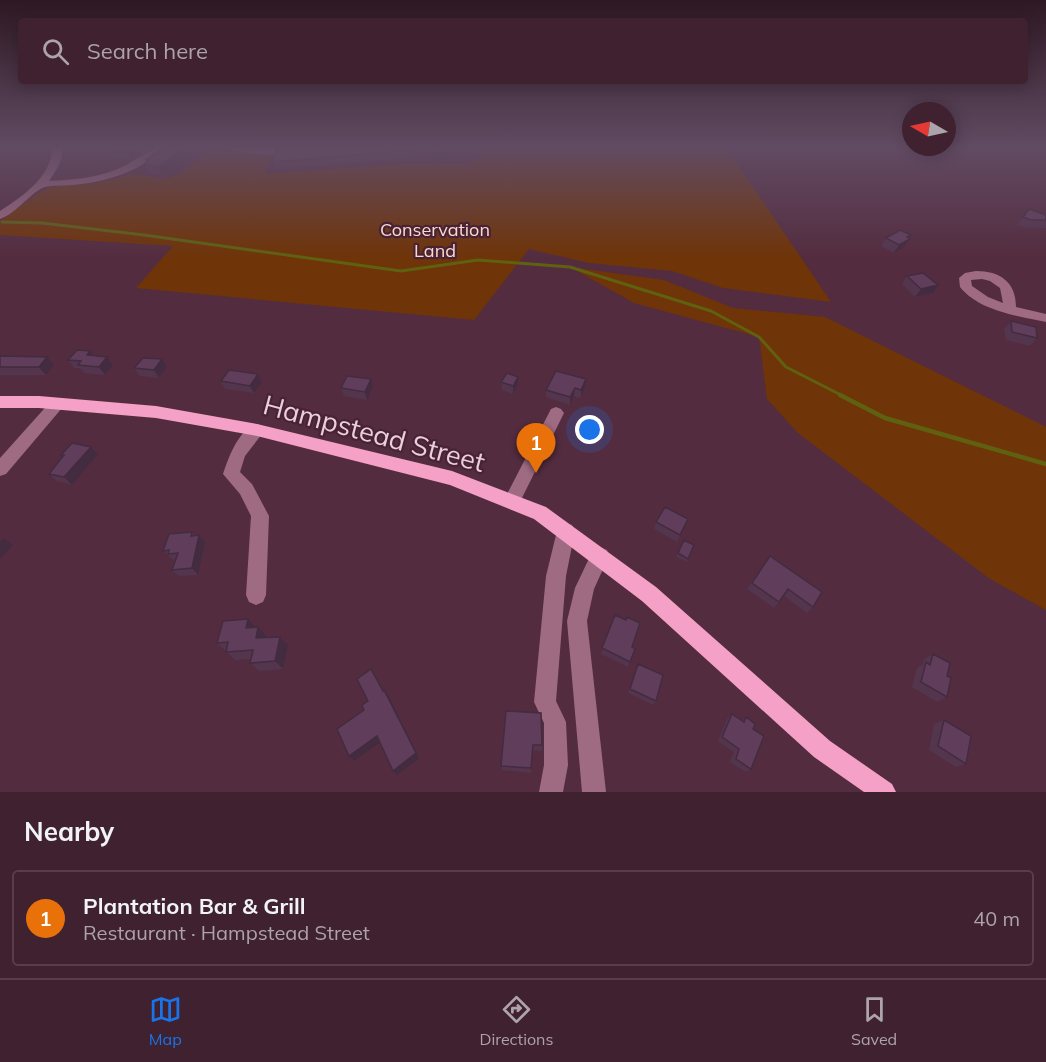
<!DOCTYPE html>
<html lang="en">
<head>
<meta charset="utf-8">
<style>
	:root { --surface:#3f212f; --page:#4a2e3b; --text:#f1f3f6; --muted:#ada3aa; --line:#583e4b; --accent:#1a73e8 }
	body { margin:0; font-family:Mulish,sans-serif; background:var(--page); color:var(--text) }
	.compass { position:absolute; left:902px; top:102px; width:54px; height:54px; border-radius:50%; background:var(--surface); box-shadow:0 3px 15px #0003; rotate:279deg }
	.you { position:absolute; left:590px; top:430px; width:21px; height:21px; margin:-15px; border:4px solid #fff; border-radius:50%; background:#1a73e8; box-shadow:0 0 0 9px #1a73e833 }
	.badge { display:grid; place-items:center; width:39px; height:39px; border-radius:50%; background:var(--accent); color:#fff; font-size:20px; font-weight:700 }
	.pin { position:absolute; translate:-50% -50px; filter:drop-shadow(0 2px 3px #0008) }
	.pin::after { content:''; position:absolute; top:32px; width:21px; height:18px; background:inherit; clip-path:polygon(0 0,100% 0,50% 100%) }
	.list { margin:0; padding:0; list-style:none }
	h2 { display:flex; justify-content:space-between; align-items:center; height:78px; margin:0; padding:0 24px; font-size:26px }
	h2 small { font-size:20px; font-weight:400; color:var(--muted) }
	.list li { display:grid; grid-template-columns:39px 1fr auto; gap:18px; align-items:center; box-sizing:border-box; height:96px; margin:0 12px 12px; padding:0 12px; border:2px solid var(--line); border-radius:6px }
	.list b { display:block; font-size:22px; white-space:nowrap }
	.list p { margin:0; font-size:20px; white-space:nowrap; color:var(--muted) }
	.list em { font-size:20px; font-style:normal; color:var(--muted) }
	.icon { flex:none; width:33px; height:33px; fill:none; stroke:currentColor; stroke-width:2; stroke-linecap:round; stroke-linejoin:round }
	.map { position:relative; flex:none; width:1046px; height:792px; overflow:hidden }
	.search { position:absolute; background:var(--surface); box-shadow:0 3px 15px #0003; left:18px; right:18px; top:18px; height:66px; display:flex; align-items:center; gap:15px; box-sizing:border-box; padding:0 21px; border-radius:6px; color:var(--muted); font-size:22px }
	.sheet { height:186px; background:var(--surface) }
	nav { display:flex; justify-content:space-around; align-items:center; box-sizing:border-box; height:84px; border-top:2px solid var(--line); background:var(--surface); font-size:16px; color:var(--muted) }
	nav a { display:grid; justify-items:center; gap:3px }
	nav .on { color:var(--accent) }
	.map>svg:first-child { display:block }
</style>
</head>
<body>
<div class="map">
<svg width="1046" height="792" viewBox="0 0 1046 792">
	<rect width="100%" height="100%" fill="#542c3f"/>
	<path fill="#6f3408" d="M 492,147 L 726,147 L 831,302 L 723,288 L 672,271 L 589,263 L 529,249 L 474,320 L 136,288 L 173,246 L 0,235 L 0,221 L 40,192 L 52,187 L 102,182 L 131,174 L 168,179 L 190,167 L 211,148 L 273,155 L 264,174 L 402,164 L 467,164 Z
		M 570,267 L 664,280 L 733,308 L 825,317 L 1046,427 L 1046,610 L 990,579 L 798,433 L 767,399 L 759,337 L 634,303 Z"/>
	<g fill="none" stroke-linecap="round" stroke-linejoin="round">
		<path stroke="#5f6111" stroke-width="3" d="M 2,222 L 42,223 L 144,235 L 401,271 L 478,260 L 570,267 L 711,311 L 759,337 L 786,367 L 843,396"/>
		<path stroke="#5f6111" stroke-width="4.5" d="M 840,395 L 885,418 L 1046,464"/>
		<path fill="#9f6b82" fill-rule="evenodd" d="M 52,147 L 62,147 L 62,157 L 58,167 L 49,181 C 71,180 94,178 115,170 C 133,164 148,147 166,147 C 142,171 106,182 73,185 C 64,186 53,185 45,187 C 33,190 16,214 0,219 L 0,211 C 22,197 53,176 52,147 Z
			M 225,147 L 295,148 L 300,151 C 289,158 236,154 225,147 Z
			M 976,271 C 1000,271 1016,282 1016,307 L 1046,314 L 1046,322 C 1018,316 979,311 960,287 L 959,278 L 965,273 ZM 982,279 L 990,281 L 1000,288 L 1003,303 L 988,297 L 972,286 L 971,280 Z
			M 57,398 L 62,400 L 65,404 L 62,408 L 6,474 L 0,476 L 0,458 L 52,400 Z
			M 556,407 L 561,409 L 564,413 L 518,506 L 512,509 L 506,506 L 503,501 L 506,496 L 551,409 Z
			M 257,424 L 263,426 L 265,430 L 245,456 L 240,472 L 252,484 L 269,516 L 266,595 L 263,602 L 256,605 L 249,602 L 246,595 L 251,516 L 240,494 L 223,474 C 229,457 238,430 257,424 Z
			M 566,523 L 572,525 L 575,531 L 566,576 L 556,701 L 566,722 L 568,765 L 563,792 L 539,792 L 544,765 L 544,723 L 534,702 L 546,576 L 557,531 L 560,525 Z
			M 600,547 L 607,550 L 609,556 L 594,589 L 587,621 L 606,792 L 582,792 L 567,621 L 575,588 L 593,550 Z"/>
		<path fill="#f5a0c6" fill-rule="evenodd" d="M 0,396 L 39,396 L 156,406 L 257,424 L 452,471 L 546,507 L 656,587 L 830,741 L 892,784 L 896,792 L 864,792 L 814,757 L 642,601 L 534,519 L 450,485 L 257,436 L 156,418 L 39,408 L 0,408 Z"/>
	</g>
	<path fill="#53354e" d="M 113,147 L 146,147 L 131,159 L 113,158 L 109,151 Z
		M 415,147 L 417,158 L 275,169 L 273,162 Z
		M 456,147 L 481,147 L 472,153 Z
		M 189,154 L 162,174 L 147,172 L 144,164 L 147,162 L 146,160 Z
		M 1029,209 L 1046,215 L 1046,228 L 1026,228 L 1017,225 Z
		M 886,238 L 909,238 L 905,246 L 894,253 L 881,246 Z
		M 907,276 L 933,293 L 915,297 L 902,284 Z
		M 1011,321 L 1037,338 L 1030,346 L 1006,340 L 1004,329 Z
		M 90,351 L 94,356 L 113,365 L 105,375 L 84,373 L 80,368 L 74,368 L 68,360 Z
		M 0,356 L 54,365 L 46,375 L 0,375 Z
		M 162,359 L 167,367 L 159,378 L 140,376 L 134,368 Z
		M 258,374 L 262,382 L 254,393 L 225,389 L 221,381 Z
		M 518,377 L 518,385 L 513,394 L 502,390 L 501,382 Z
		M 371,379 L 373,387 L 367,400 L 344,396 L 341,388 Z
		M 585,387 L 581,398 L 574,396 L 570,405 L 546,397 L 546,390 Z
		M 98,454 L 72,485 L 57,481 L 49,474 L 63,456 L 61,455 Z
		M 656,522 L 685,526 L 677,542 L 654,529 Z
		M 192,532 L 195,536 L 199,535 L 205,542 L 198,575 L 179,576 L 172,570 L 175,561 L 170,557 L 163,551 Z
		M 684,540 L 694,545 L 687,562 L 676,557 Z
		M 770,556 L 813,607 L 807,613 L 784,596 L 774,608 L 747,589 Z
		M 615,615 L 632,647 L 635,649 L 628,667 L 601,654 Z
		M 248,619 L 255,627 L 258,627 L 266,635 L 266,638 L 288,645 L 283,669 L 259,671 L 250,663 L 251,659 L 235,660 L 217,643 Z
		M 933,654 L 947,676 L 947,697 L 937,702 L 912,687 L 917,668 L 923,664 L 924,659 Z
		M 638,664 L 656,701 L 653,705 L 628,693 Z
		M 506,711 L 542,745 L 542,751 L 532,750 L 531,773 L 502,770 L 501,766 Z
		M 732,714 L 742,721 L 746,717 L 753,729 L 751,769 L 746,772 L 730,762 L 734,752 L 718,741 L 727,719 Z
		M 944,720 L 966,764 L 956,767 L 929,750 L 934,724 Z"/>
	<path fill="#432b40" d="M 133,147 L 146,147 L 131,159 L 127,152 Z
		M 184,147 L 186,147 L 189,154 L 162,174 L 158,167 Z
		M 471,147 L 481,147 L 472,153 Z
		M 449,152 L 450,159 L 433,161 L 432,154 Z
		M 911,235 L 905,246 L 894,253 L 899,245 Z
		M 938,285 L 933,293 L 915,297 L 921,289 Z
		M 90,351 L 97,359 L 87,355 Z
		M 47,357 L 54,365 L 46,375 L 39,367 Z
		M 107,357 L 113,365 L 105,375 L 99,367 Z
		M 162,359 L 167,367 L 159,378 L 154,370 Z
		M 258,374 L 262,382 L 254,393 L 250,386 Z
		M 518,377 L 518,385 L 513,394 L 513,386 Z
		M 371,379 L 373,387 L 367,400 L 365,392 Z
		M 586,379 L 585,387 L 581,398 L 581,390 Z
		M 575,388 L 574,396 L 570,405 L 570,397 Z
		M 91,447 L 98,454 L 72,485 L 64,477 Z
		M 199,535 L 205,542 L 198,575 L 192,568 Z
		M 3,538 L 13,545 L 0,559 L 0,542 Z
		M 248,619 L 256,628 L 246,628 Z
		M 258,627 L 266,635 L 264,646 L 256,638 Z
		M 280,637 L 288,645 L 283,669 L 275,661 Z
		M 384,690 L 389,697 L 419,758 L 397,775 L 393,771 Z
		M 377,736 L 381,742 L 354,761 L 349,756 Z"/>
	<path fill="#603e5b" stroke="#432b40" stroke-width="1.5" d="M 113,147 L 133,147 L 127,152 L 109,151 Z
		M 164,147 L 184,147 L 158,167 L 144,164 L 148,161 L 146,160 Z
		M 304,147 L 415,147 L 416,150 L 273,162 L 276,149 Z
		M 431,147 L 448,147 L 449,152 L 432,154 Z
		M 1029,209 L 1046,215 L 1046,220 L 1031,220 L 1023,217 Z
		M 900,230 L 911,235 L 907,237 L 910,239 L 899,245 L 886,238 Z
		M 923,273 L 938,285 L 921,289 L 907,276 Z
		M 1011,321 L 1036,327 L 1037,338 L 1012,332 Z
		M 77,350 L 90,351 L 87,355 L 107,357 L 99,367 L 78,365 L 81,361 L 68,360 Z
		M 0,356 L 47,357 L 39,367 L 0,367 Z
		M 143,358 L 162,359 L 154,370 L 134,368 Z
		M 229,370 L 258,374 L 250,386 L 221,381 Z
		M 556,371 L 586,379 L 581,390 L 575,388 L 570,397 L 546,390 Z
		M 507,373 L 518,377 L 513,386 L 501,382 Z
		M 347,376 L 371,379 L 365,392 L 341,388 Z
		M 72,443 L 91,447 L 64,477 L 49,474 L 64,455 L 61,455 Z
		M 665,507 L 688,519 L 680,535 L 656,522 Z
		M 192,532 L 191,536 L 199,535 L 192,568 L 172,570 L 178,553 L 168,554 L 169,550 L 163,551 L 169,534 Z
		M 684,540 L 694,545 L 688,559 L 678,553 Z
		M 770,556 L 822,592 L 813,607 L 788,589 L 779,602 L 752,583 Z
		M 615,615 L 626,620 L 627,617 L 640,623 L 632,647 L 635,649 L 630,662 L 602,648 Z
		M 248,619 L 246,628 L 258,627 L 256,638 L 280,637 L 275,661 L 250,663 L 253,650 L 226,652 L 228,642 L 217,643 L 223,621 Z
		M 933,654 L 950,663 L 947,676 L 951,678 L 947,697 L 921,682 L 926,662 L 930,665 Z
		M 638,664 L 663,675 L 656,701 L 630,689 Z
		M 371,669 L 383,691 L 384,690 L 416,753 L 393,771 L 377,736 L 349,756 L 337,729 L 364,710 L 362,705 L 368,701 L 357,679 Z
		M 506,711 L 541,713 L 542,745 L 533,745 L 531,768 L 501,766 Z
		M 732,714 L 744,722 L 746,717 L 755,724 L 753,729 L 764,736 L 751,769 L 736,759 L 739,749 L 722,737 Z
		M 944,720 L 971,736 L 966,764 L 938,746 Z"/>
	<linearGradient id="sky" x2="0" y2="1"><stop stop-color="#2e1823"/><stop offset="0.57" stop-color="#614b63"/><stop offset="1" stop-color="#614b63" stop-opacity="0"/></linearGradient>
	<rect width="1046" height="258" fill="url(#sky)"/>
	<g text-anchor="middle" stroke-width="4.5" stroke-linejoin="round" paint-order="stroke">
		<g font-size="18" fill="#f8dbcb" stroke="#492235">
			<text x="435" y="236">Conservation<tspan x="435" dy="21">Land</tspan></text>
		</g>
		<g font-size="27" fill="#ead0da" stroke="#492235">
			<text transform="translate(374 434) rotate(15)" y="9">Hampstead Street</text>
		</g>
	</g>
</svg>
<svg class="compass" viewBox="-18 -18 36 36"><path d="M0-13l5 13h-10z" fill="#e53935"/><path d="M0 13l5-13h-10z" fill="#ada3aa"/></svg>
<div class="you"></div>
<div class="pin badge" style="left:536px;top:473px;background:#e8710a">1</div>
<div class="search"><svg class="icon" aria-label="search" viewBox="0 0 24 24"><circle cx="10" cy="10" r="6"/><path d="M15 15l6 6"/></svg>Search here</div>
</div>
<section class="sheet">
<h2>Nearby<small></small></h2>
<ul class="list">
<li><span class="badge" style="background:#e8710a">1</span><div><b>Plantation Bar &amp; Grill</b><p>Restaurant · Hampstead Street</p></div><em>40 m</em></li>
</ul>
</section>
<nav>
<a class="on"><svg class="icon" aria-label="map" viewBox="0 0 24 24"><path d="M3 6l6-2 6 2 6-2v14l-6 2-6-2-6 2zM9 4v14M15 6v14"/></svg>Map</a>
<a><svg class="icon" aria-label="directions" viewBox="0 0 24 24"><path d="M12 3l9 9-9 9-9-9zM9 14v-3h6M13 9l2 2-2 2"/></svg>Directions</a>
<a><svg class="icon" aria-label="saved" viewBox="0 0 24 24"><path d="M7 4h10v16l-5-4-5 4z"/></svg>Saved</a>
</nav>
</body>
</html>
